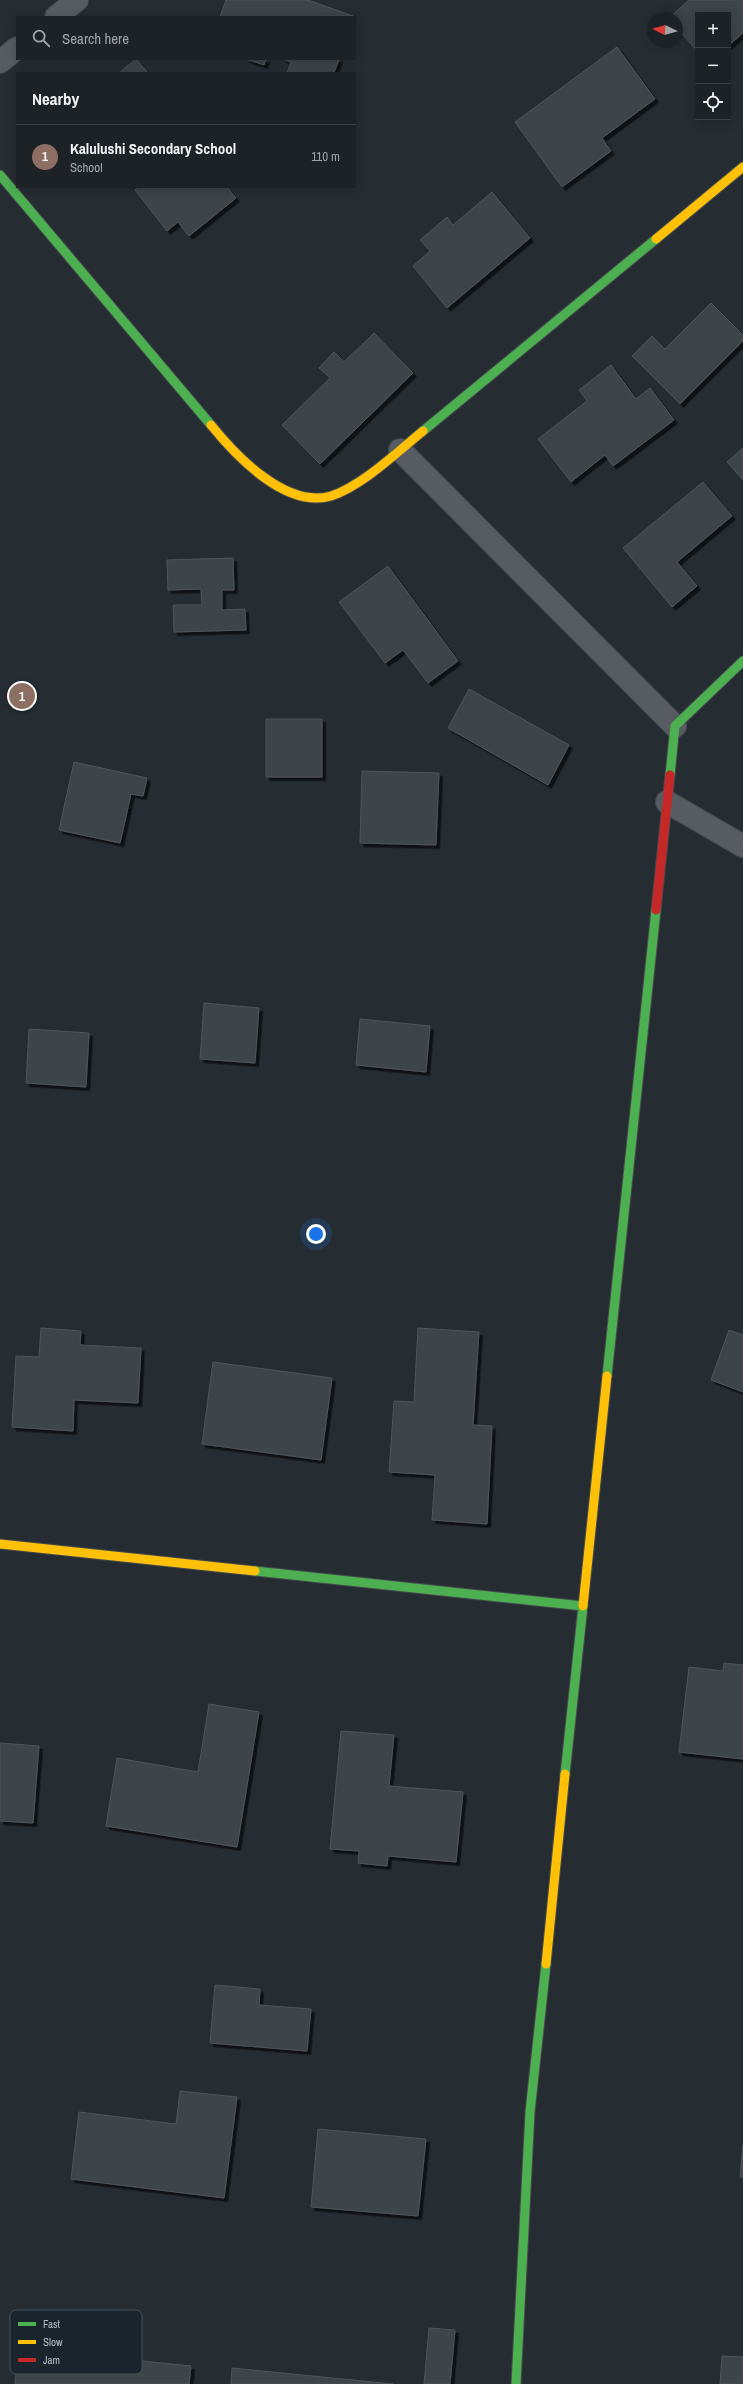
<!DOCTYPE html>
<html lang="en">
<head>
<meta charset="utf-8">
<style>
	:root { --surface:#1c2226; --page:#292f32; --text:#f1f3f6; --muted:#a0a4a7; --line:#3a3f43; --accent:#db2777 }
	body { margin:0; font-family:"Archivo Narrow",sans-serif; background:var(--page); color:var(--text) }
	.controls { position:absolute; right:12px; top:12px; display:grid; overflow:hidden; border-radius:0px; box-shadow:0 2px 10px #0003 }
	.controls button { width:36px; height:36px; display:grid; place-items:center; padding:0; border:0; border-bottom:1px solid var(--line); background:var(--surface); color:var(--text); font:20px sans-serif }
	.compass { position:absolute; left:647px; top:12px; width:36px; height:36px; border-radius:50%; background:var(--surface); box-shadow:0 2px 10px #0003; rotate:275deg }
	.you { position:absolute; left:316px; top:1234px; width:14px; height:14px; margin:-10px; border:3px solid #fff; border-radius:50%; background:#1a73e8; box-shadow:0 0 0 6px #1a73e833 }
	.badge { display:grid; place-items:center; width:26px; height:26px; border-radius:50%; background:var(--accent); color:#fff; font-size:13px; font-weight:700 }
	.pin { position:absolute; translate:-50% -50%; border:2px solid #fff; box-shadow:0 1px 4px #0006 }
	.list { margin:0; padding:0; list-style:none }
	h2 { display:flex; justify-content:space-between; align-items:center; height:52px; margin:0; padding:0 16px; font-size:17px }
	h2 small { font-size:13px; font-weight:400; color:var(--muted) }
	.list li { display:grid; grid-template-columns:26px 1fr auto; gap:12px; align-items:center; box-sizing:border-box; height:64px; padding:0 16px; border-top:1px solid var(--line) }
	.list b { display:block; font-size:15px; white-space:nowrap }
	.list p { margin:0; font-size:13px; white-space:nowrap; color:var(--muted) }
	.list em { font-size:13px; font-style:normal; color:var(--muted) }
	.icon { flex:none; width:22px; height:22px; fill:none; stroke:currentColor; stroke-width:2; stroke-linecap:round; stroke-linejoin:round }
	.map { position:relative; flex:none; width:743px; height:2384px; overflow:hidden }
	.search { position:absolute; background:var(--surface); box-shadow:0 2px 10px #0003; left:16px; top:16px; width:340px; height:44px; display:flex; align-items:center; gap:10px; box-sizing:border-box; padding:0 14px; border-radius:0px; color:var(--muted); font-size:15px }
	.panel { position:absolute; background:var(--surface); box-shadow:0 2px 10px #0003; left:16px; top:72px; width:340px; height:116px; border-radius:0px }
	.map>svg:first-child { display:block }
</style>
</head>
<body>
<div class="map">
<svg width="743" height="2384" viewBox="0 0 743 2384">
	<defs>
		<filter id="shadow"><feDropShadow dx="3.5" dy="3.5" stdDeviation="0" flood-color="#0009"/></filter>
	</defs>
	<rect width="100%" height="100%" fill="#262d32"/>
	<path fill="#3e4449" stroke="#4e555a" filter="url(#shadow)" d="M 226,0 L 308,0 L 353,16 L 220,17 Z
		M 689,0 L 743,0 L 743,33 L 728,46 L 728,15 L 698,15 L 698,52 L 677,28 L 677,18 L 669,18 Z
		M 617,47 L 655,99 L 602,138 L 611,151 L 562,187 L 515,122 Z
		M 136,59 L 148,73 L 119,73 Z
		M 246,59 L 266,59 L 264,65 Z
		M 283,59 L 339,59 L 334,73 L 287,73 L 291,62 Z
		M 138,187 L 227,187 L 236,198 L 189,236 L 178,222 L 167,231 L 135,190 Z
		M 492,192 L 530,238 L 447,308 L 413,266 L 430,251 L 420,240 L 447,217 L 453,225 Z
		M 711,303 L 743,335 L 743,341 L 680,404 L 632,356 L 652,336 L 665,349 Z
		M 374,333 L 413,373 L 320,464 L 282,425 L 330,378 L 319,368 L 334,352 L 344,362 Z
		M 611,365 L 636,399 L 650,388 L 674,420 L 613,466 L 605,455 L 571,482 L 538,439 L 587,401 L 579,390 Z
		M 743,448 L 743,480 L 727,462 Z
		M 703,482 L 732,516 L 677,562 L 697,586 L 672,607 L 623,548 Z
		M 233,558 L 234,590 L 222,590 L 222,610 L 245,609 L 246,630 L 174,632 L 173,605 L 202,605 L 201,589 L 168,590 L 167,560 Z
		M 388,566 L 458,661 L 428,683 L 403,650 L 385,663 L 339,602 Z
		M 469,689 L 569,745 L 548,785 L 448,728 Z
		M 266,719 L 322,719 L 322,777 L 266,777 Z
		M 74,762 L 147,778 L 143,796 L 131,794 L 120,843 L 59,830 Z
		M 362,771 L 439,773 L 436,845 L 360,843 Z
		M 204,1003 L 259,1008 L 255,1063 L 200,1059 Z
		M 360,1019 L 430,1026 L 426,1072 L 356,1065 Z
		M 29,1029 L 89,1033 L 86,1087 L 26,1083 Z
		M 41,1328 L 81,1331 L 80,1345 L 141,1348 L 138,1403 L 74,1400 L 73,1431 L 12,1427 L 16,1356 L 39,1357 Z
		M 418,1328 L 479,1332 L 473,1425 L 492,1426 L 487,1524 L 432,1520 L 435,1475 L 389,1472 L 394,1401 L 414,1402 Z
		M 729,1330 L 743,1335 L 743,1392 L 711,1380 Z
		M 213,1362 L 332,1378 L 321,1460 L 202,1444 Z
		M 724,1663 L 743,1665 L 743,1759 L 679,1752 L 689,1667 L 723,1671 Z
		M 209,1704 L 259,1712 L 237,1847 L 106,1826 L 117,1758 L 198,1772 Z
		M 341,1731 L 394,1735 L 389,1786 L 463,1792 L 456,1862 L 388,1856 L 387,1866 L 358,1863 L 359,1851 L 330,1849 Z
		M 0,1743 L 39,1746 L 33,1823 L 0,1821 Z
		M 215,1985 L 260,1989 L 259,2005 L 311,2009 L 307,2051 L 210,2043 Z
		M 180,2091 L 237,2097 L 224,2198 L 71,2179 L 79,2112 L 176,2124 Z
		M 318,2129 L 426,2139 L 418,2216 L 311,2207 Z
		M 743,2145 L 743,2177 L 740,2177 Z
		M 429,2328 L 455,2330 L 450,2384 L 424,2384 Z
		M 18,2348 L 191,2366 L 189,2384 L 15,2384 Z
		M 722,2356 L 743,2357 L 743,2384 L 720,2384 Z
		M 232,2368 L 393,2384 L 231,2384 Z"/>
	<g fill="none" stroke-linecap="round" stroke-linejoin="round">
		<g stroke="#44494d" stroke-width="24">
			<path id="street" d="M 56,17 L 77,0
				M 0,62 L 17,48
				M 400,450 L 675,726
				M 667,802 L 743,846"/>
		</g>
		<g stroke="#44494d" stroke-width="11">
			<path id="fast" d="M 0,175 L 211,425
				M 423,431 L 656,239
				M 670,775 L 675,726 L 743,661
				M 607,1376 L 656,910
				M 255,1571 L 583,1606 L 565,1774
				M 516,2384 L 530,2112 L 546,1964"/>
		</g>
		<g stroke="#44494d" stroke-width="11">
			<path id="slow" d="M 656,239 L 743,167
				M 211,425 C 236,456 286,509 331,496 C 362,486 397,452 423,431
				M 0,1544 L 255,1571
				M 583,1606 L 607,1376
				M 546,1964 L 565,1774"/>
		</g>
		<g stroke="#44494d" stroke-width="11">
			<path id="jam" d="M 656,910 L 670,775"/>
		</g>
		<use href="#street" stroke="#565c61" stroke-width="22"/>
		<use href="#fast" stroke="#4caf50" stroke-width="9"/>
		<use href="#slow" stroke="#ffc107" stroke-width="9"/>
		<use href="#jam" stroke="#c62828" stroke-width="9"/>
	</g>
	<rect x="10" y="2310" width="132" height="64" rx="6" fill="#1a242c" stroke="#47515a" stroke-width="1"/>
	<rect x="18" y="2322" width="18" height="4" fill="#4caf50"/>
	<rect x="18" y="2340" width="18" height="4" fill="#ffc107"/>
	<rect x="18" y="2358" width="18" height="4" fill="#c62828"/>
	<g font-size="11" fill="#afbbc4">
		<text x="43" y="2328">Fast</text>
		<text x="43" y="2346">Slow</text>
		<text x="43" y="2364">Jam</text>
	</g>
</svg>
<div class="controls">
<button>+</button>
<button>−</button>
<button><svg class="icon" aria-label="locate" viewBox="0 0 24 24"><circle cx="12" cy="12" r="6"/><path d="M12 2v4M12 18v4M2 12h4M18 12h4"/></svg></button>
</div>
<svg class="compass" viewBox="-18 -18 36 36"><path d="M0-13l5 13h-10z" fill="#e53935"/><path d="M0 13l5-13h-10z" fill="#a0a4a7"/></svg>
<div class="you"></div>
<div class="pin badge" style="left:22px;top:696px;background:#8d6e63">1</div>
<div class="search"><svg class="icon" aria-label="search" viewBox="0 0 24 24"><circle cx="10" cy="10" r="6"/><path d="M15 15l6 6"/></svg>Search here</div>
<section class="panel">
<h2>Nearby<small></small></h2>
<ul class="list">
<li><span class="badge" style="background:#8d6e63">1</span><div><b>Kalulushi Secondary School</b><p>School</p></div><em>110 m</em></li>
</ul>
</section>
</div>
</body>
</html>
